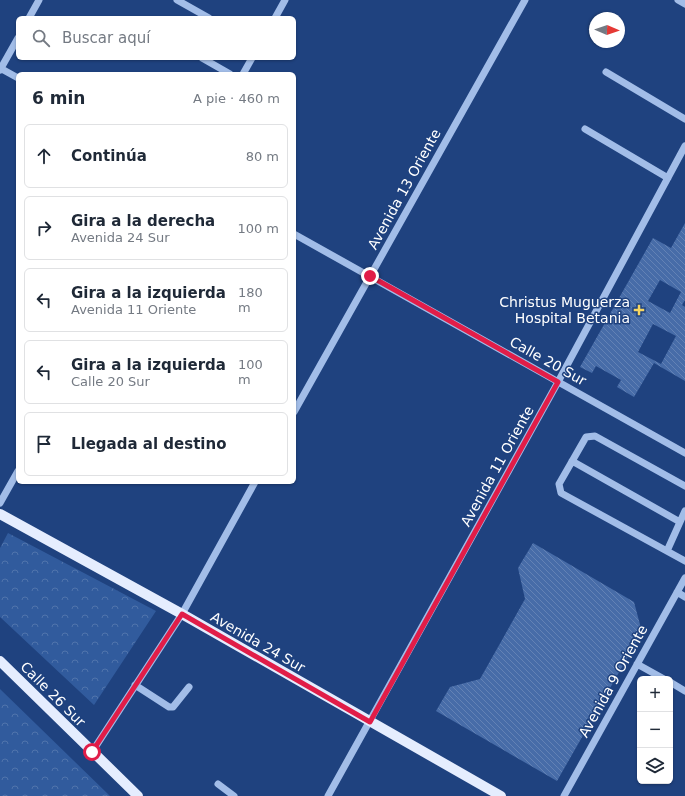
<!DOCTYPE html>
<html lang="es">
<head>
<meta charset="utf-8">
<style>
	:root { --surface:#fff; --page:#f2f2f3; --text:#1f2937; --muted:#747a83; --line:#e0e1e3 }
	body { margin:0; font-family:"DejaVu Sans",sans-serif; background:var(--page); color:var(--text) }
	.controls { position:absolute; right:12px; bottom:12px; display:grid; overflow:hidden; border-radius:6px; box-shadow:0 1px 3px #0004 }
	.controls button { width:36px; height:36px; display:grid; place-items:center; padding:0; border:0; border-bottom:1px solid var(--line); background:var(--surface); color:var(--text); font:20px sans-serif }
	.compass { position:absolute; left:589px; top:12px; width:36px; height:36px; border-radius:50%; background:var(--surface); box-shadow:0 1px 3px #0004; rotate:92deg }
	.stop { position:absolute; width:12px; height:12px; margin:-9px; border:3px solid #e11d48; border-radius:50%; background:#fff }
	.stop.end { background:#e11d48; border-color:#fff; box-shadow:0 1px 4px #0008 }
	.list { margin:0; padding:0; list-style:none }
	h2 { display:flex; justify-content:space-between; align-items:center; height:52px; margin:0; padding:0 16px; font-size:17px }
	h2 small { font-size:13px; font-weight:400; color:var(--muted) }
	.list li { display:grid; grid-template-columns:26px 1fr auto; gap:12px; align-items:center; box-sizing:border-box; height:64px; margin:0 8px 8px; padding:0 8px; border:1px solid var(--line); border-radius:6px }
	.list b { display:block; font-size:15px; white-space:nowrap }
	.list p { margin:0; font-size:13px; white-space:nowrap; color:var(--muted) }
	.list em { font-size:13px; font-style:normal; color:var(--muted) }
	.icon { flex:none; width:22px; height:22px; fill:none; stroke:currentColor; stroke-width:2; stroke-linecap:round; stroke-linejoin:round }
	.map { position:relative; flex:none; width:685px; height:796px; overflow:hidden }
	.search { position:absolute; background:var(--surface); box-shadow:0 1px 3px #0004; left:16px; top:16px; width:280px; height:44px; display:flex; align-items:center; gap:10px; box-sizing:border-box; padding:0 14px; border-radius:6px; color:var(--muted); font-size:15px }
	.panel { position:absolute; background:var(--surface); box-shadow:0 1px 3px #0004; left:16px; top:72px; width:280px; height:412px; border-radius:6px }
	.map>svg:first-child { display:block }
</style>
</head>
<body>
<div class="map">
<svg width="685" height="796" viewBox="0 0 685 796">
	<defs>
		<pattern id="forest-crowns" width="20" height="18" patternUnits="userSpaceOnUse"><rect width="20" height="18" fill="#315b9d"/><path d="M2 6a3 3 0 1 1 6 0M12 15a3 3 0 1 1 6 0" fill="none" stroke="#5074ac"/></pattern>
		<pattern id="building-back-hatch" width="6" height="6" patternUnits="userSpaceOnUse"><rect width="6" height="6" fill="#476ca8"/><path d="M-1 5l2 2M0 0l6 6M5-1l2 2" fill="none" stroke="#6382b5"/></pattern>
	</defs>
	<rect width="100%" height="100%" fill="#1f427f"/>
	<path fill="url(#forest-crowns)" d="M 8,533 L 156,611 L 94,705 L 0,617 L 0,548 Z
		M 0,689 L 110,796 L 0,796 Z"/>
	<path fill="url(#building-back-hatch)" fill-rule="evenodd" d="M 685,223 L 685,300 L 682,305 L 685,307 L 685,381 L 654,363 L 634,397 L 617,387 L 621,380 L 596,366 L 592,373 L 580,367 L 653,238 L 671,248 ZM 660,280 L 681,292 L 670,313 L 648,301 ZM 653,324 L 676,336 L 661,364 L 638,352 Z
		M 533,543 L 634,602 L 642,632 L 557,781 L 436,711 L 450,687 L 480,679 L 525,599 L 518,568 Z"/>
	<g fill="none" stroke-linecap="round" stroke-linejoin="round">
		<path stroke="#a2bde8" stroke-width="7" d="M 177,0 L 209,18
			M 678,0 L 685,4
			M 29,18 L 39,0
			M 275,18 L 285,0
			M 202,58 L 230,74
			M 0,68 L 18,78
			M 0,70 L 18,38
			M 606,72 L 685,119
			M 243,74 L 252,58
			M 585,129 L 668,178
			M 294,234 L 685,453
			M 294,412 L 525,0
			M 572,461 L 680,522
			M 685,486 L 595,436 L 586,437 L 559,484 L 561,493 L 685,561
			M 0,503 L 18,471
			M 667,551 L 685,511
			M 677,592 L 685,597
			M 637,664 L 664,679
			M 670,682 L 685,691
			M 135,685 L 169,707 L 173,707 L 189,687
			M 92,752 L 182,614 L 255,482
			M 218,784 L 234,796
			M 328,796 L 558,382 L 685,146
			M 564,796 L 685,578"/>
		<path stroke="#e5edfe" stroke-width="10" d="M 0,514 L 182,614 L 501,796
			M 0,661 L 138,796"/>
	</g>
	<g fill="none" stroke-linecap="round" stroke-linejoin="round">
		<path stroke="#e11d48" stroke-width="5" d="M 92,752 L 182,614 L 370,722 L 558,382 L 370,276"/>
	</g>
	<path fill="#f6d562" stroke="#1f427f" stroke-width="1.5" d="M637 304h4v4h4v4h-4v4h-4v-4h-4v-4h4z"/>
	<g text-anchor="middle" stroke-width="3" stroke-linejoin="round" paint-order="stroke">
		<g font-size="14" fill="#fff" stroke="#1f427f">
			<text transform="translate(404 189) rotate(-61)" y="5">Avenida 13 Oriente</text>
			<text transform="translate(548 361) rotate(29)" y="5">Calle 20 Sur</text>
			<text transform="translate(497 466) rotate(-61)" y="5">Avenida 11 Oriente</text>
			<text transform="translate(258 642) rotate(30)" y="5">Avenida 24 Sur</text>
			<text transform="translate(613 681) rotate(-61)" y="5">Avenida 9 Oriente</text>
			<text transform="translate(53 694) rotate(45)" y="5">Calle 26 Sur</text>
		</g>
		<g font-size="14" fill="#fff" stroke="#1f427f" text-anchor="end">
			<text x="630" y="307">Christus Muguerza<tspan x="630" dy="16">Hospital Betania</tspan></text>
		</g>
	</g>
</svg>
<div class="controls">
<button>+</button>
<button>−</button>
<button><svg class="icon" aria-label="layers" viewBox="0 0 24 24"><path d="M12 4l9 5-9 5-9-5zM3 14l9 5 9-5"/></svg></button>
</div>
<svg class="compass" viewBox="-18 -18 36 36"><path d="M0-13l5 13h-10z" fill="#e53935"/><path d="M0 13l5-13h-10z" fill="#747a83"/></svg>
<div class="stop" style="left:92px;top:752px"></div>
<div class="stop end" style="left:370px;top:276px"></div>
<div class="search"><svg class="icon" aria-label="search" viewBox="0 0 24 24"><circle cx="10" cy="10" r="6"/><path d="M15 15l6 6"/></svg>Buscar aquí</div>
<section class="panel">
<h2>6 min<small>A pie · 460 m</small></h2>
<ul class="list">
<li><svg class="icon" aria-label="ahead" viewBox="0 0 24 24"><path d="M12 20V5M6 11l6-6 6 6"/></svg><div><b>Continúa</b></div><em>80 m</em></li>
<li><svg class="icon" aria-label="right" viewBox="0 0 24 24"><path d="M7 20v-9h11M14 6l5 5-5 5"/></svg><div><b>Gira a la derecha</b><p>Avenida 24 Sur</p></div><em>100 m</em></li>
<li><svg class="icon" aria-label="left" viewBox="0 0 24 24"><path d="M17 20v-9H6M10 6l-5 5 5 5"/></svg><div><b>Gira a la izquierda</b><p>Avenida 11 Oriente</p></div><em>180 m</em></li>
<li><svg class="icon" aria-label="left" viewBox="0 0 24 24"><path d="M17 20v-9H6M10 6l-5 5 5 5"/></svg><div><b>Gira a la izquierda</b><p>Calle 20 Sur</p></div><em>100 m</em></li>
<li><svg class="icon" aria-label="arrive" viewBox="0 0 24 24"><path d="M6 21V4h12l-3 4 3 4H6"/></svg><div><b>Llegada al destino</b></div></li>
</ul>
</section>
</div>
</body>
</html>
